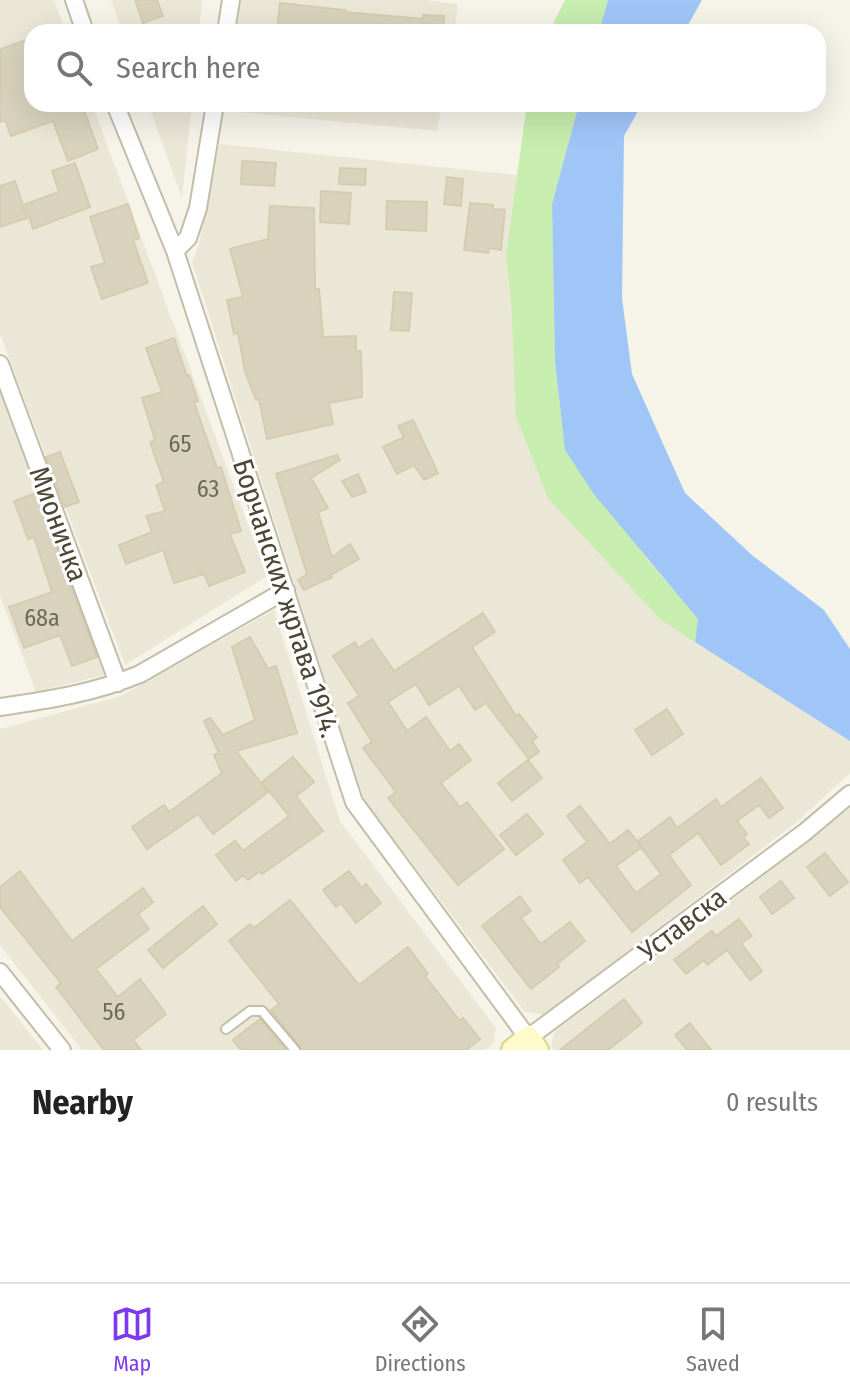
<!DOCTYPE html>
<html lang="en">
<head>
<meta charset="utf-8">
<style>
	:root { --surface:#fff; --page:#f2f2f2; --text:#222; --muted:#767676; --line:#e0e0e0; --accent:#7c3aed }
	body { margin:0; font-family:"Fira Sans Condensed",sans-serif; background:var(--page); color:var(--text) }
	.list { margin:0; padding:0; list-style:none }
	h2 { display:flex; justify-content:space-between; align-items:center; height:104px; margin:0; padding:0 32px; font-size:34px }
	h2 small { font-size:26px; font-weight:400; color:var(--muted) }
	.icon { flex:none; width:44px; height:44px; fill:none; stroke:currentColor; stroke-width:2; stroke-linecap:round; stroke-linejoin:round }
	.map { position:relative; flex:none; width:850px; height:1050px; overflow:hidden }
	.search { position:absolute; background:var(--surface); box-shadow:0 8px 32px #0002; left:24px; right:24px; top:24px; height:88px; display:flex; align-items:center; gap:20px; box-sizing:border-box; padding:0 28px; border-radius:24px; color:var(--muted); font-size:30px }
	.sheet { height:232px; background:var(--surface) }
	nav { display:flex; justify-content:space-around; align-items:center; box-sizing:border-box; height:112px; border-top:2px solid var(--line); background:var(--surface); font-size:22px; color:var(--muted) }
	nav a { display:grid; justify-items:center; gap:4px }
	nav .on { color:var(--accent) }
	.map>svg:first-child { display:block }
</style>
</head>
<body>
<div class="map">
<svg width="850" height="1050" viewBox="0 0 850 1050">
	<rect width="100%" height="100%" fill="#f6f4e9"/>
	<path fill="#ebe7d7" d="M 0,0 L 54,0 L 66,32 L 32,32 L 32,104 L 92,104 L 267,576 L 125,665 L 0,334 Z
		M 111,0 L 202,0 L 199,32 L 122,32 Z
		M 241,0 L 426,0 L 458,4 L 454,32 L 237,32 Z
		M 148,104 L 192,104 L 182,198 Z
		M 229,104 L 442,104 L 437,131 L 228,111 Z
		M 219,144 L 517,175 L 506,254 L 512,315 L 661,620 L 850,741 L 850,773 L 798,821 L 545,1015 L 525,1012 L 366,802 L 354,772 L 192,262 L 199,244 Z
		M 0,390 L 104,675 L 36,692 L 0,596 Z
		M 274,610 L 340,821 L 496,1028 L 493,1044 L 485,1050 L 82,1050 L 0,945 L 0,729 L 121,696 Z
		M 850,807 L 850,1050 L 554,1050 L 551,1046 L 555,1031 L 739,895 Z
		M 0,996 L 43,1050 L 0,1050 Z"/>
	<path fill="#c7eeae" d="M 565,0 L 608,0 L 599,32 L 549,32 Z
		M 527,104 L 579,104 L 552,204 L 555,362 L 565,450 L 648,560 L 699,619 L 695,642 L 661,620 L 548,498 L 516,417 L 512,315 L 506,254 Z"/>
	<path fill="#a0c6f8" d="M 608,0 L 702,0 L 684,32 L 599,32 Z
		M 579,104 L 642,104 L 624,136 L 622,298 L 632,374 L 685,493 L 753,556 L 824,610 L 850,649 L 850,741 L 695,642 L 698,619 L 593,493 L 565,450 L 555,362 L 552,204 Z"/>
	<path fill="#d9d3bd" stroke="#d5ccb0" stroke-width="2" d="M 135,0 L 157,0 L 163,16 L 143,23 Z
		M 280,3 L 345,10 L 344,12 L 423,19 L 423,15 L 444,16 L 443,32 L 380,32 L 342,29 L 342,32 L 312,32 L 277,29 Z
		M 32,38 L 32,104 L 93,104 L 94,106 L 84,110 L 98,149 L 68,161 L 53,121 L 11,136 L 5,120 L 0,122 L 1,49 Z
		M 242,161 L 276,163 L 274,186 L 241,184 Z
		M 75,163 L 90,207 L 33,229 L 25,204 L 59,192 L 52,171 Z
		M 340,168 L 366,169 L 365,185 L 339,184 Z
		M 447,177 L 463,179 L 461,206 L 444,204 Z
		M 15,181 L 27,218 L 0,227 L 0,186 Z
		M 321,191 L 351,193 L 349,224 L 320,222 Z
		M 387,201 L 427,202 L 426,231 L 386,229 Z
		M 470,203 L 493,205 L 493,209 L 505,210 L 501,250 L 489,248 L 488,253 L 464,250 Z
		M 128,204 L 139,238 L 133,240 L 148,283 L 102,299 L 91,267 L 105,263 L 90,217 Z
		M 270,206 L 314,208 L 315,289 L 319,289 L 323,337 L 356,336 L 356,351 L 361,351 L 362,397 L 329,403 L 333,424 L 267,439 L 259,399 L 256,400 L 245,371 L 238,333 L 234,334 L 227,300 L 243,297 L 230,249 L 268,239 Z
		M 394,292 L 412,293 L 409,331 L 391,330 Z
		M 174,338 L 187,376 L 189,375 L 198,401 L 194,402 L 217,468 L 221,467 L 241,531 L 230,534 L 245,572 L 209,586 L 204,574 L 174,583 L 163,550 L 126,564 L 119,545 L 152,532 L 146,516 L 165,511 L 156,485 L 164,482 L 150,442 L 155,440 L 142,398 L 162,392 L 146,348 Z
		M 413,420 L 438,473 L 424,480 L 414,465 L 397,474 L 383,447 L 404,437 L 398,426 Z
		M 60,452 L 79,502 L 65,507 L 46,457 Z
		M 337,455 L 340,460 L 311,478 L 328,508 L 318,512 L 332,557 L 350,544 L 359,559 L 331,575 L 332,577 L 304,590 L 298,580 L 307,574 L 276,474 Z
		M 358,474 L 366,492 L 352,497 L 342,481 Z
		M 36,493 L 97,657 L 72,666 L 60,635 L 24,648 L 9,607 L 52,592 L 34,537 L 28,539 L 14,501 Z
		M 483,613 L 495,632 L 472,647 L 516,716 L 519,714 L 537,737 L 532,741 L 539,752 L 529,759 L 486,703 L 475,710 L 459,686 L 429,705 L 416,684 L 388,702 L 407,731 L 426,717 L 450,751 L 459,744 L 471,760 L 441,783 L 460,807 L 467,802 L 504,849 L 458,885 L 388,798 L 396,792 L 363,748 L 372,742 L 348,703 L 359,696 L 333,656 L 355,642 L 358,648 L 372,639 L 394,671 Z
		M 250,637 L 268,669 L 276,666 L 297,733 L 236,751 L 268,792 L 213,834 L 198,814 L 147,849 L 132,827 L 164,805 L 169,812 L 222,773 L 214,755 L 219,753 L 204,721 L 210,718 L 223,735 L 255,720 L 232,647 Z
		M 667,709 L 683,734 L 652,755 L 635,730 Z
		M 293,757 L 314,782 L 296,796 L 323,831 L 262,874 L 260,871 L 248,880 L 243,875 L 236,881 L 216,855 L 235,841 L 243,851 L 289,816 L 262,782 Z
		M 528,760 L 542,778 L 512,801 L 498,783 Z
		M 761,778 L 783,808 L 769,818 L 759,805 L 737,821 L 747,834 L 743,837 L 749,844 L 721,865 L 698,833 L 669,855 L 691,885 L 632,932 L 588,877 L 580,883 L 563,860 L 587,842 L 567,816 L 580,806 L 610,844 L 628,830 L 642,847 L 616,866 L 636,893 L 661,874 L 637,842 L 670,817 L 677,828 L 716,799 L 721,807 Z
		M 527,814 L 543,834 L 516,855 L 500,835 Z
		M 825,853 L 848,882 L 830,896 L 807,867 Z
		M 20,871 L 72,941 L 143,888 L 153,902 L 138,914 L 149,929 L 96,969 L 118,997 L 140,979 L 166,1014 L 133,1040 L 141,1050 L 104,1050 L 56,987 L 61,983 L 0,907 L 0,887 Z
		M 349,871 L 362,888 L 366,884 L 381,903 L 356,923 L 341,903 L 336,907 L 323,890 Z
		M 781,881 L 794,898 L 772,914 L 760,897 Z
		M 520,896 L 531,911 L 521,918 L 541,944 L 570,922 L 585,941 L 557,964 L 559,967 L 531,989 L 482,926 Z
		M 290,900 L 359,985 L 408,947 L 428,974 L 425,976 L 460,1021 L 463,1018 L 480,1039 L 466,1050 L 302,1050 L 271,1010 L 279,1004 L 229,941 L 250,924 L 254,928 Z
		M 203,906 L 217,924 L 163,968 L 148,950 Z
		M 739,919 L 752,936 L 741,943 L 762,971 L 750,980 L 727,950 L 707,965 L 704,960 L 686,974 L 674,960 L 712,931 L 716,936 Z
		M 624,999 L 642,1023 L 608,1050 L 560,1050 Z
		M 260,1019 L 286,1050 L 241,1050 L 233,1040 Z
		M 690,1023 L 711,1050 L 687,1050 L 675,1035 Z"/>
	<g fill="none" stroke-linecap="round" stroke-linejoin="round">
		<g stroke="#c3beaa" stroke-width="12">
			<path id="lane" d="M 226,1029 L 250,1011 L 262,1011 L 295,1050"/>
		</g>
		<g stroke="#c3beaa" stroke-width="20">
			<path id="street" d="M 74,0 L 85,32
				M 226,32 L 231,0
				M 115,104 L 175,251 L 354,802 L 528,1038 L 805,832 L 850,794
				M 175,251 L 188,238 L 198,208 L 215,104
				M 0,364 L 118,683
				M 0,707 C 48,700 95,693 140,674 L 286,590
				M 0,972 L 62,1050"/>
		</g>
		<g stroke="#dbd394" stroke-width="26">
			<path id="secondary" d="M 513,1050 L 528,1038 L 537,1050"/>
		</g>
		<use href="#lane" stroke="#fff" stroke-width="8"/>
		<use href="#street" stroke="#fff" stroke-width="16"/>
		<use href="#secondary" stroke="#fffaca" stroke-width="22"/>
	</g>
	<g text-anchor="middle" stroke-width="6" stroke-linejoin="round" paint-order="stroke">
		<g font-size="24" fill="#6e6958">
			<text x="180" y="452">65</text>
			<text x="208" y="497">63</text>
			<text x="42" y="626">68a</text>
			<text x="114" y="1020">56</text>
		</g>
		<g font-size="28" fill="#4b4636" stroke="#fff">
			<text transform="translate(59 524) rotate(70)" y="10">Мионичка</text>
			<text transform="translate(287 598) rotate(72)" y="10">Борчанских жртава 1914.</text>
			<text transform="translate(682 924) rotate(-37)" y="10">Уставска</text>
		</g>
	</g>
</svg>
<div class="search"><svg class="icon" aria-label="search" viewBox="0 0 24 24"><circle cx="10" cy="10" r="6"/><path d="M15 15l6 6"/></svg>Search here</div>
</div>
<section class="sheet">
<h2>Nearby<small>0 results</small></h2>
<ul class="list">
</ul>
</section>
<nav>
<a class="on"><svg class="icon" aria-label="map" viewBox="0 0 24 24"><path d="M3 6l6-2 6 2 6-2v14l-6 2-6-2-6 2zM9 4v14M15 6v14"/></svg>Map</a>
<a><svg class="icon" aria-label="directions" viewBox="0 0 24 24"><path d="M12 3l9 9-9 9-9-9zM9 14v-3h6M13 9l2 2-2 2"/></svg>Directions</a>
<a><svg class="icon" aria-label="saved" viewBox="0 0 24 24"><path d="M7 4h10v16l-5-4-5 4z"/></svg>Saved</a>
</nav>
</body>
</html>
